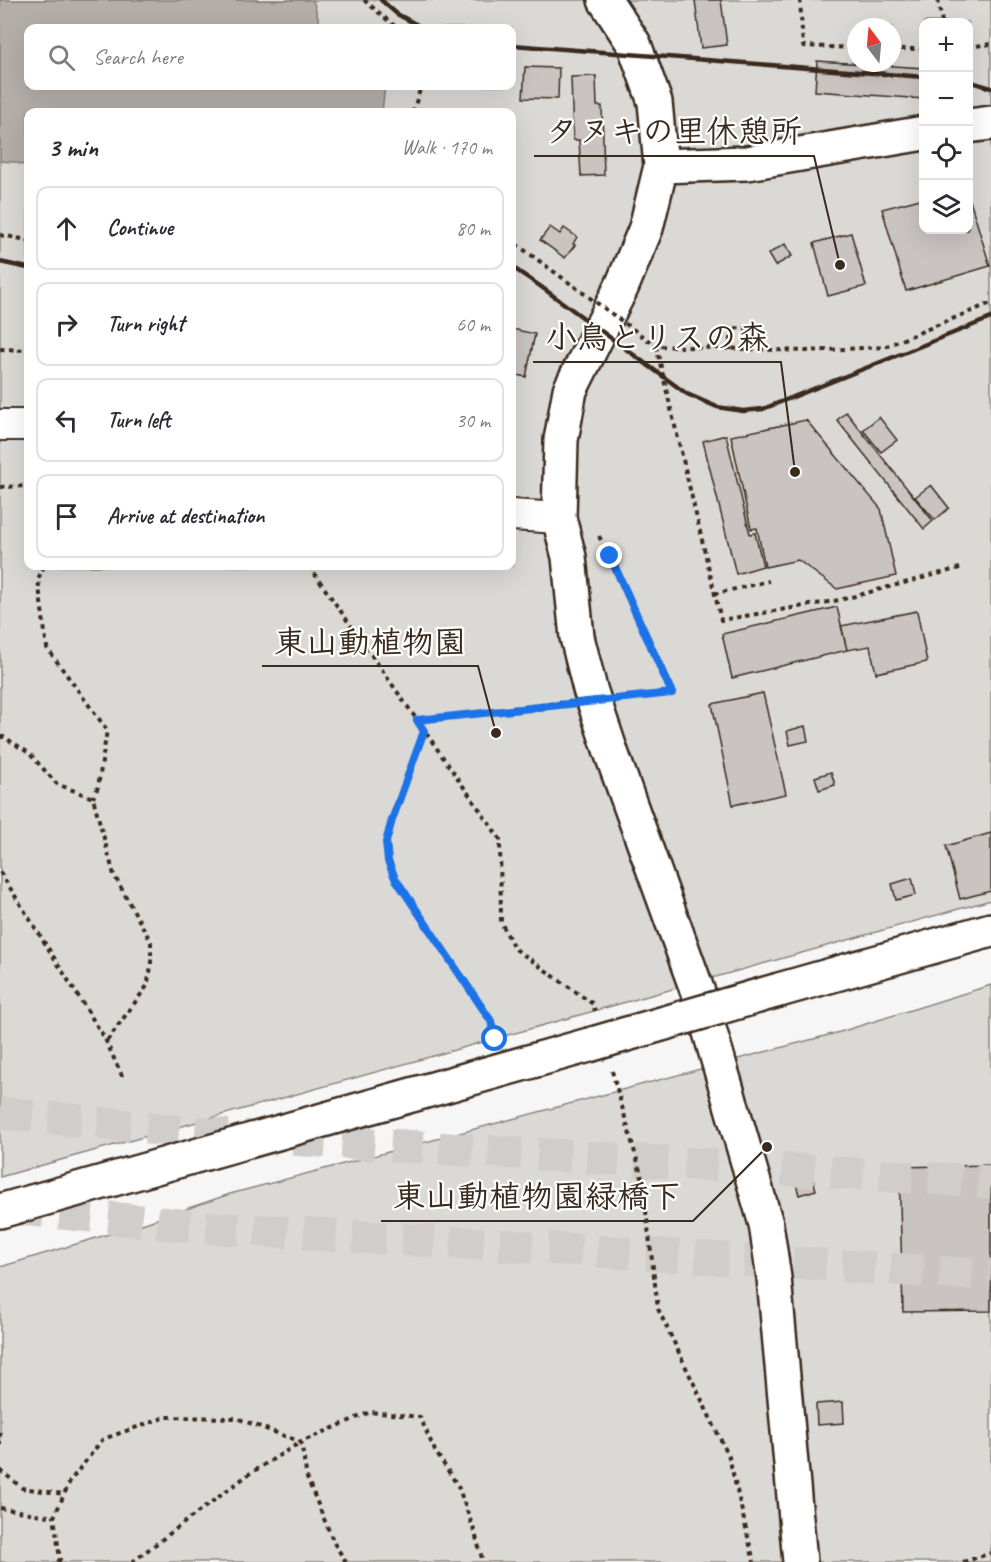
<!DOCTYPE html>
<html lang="en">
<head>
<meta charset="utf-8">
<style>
	:root { --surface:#fff; --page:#f2f2f3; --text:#2b2b33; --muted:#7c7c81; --line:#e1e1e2 }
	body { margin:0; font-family:Caveat,"Klee One",sans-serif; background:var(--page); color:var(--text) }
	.controls { position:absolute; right:18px; top:18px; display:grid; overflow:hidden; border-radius:12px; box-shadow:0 6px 24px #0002 }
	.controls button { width:54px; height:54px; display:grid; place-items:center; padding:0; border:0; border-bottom:2px solid var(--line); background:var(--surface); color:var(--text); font:30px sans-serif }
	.compass { position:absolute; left:847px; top:18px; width:54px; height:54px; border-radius:50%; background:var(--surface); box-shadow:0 6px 24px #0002; rotate:344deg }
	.stop { position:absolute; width:18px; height:18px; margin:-14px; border:4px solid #1a73e8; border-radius:50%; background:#fff }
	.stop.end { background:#1a73e8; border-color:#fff; box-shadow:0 2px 6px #0008 }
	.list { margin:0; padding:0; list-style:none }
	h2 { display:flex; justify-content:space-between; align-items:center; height:78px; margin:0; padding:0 24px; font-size:26px }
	h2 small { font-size:20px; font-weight:400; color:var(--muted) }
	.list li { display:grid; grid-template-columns:39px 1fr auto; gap:18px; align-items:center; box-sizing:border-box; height:84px; margin:0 12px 12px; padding:0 12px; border:2px solid var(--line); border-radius:12px }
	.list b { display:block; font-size:22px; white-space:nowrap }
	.list em { font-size:20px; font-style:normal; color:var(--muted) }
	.icon { flex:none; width:33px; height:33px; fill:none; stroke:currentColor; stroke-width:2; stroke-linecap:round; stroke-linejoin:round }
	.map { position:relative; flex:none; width:991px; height:1562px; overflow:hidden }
	.search { position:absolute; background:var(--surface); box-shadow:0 6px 24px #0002; left:24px; top:24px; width:492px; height:66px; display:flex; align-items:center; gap:15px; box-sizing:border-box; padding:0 21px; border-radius:12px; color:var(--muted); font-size:22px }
	.panel { position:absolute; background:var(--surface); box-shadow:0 6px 24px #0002; left:24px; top:108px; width:492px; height:462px; border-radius:12px }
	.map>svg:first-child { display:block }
</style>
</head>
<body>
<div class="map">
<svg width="991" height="1562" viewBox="0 0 991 1562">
	<rect width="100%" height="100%" fill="#f7f6f6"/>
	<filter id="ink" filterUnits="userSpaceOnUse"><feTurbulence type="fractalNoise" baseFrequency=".0167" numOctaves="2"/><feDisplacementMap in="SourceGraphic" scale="12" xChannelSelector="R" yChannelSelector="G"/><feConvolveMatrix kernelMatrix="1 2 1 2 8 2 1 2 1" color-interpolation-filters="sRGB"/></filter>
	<g filter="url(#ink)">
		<path fill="#dbd9d6" stroke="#8b827a" stroke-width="1.5" fill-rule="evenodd" d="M 0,0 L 991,0 L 991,900 L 0,1177 ZM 924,22 L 968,22 L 968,230 L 924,230 ZM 856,27 L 892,27 L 892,63 L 856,63 ZM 28,28 L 512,28 L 512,86 L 28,86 ZM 28,112 L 512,112 L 512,566 L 28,566 Z
			M 991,985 L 991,1562 L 0,1562 L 0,1267 L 139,1225 L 230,1194 L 840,1032 Z"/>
		<path fill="#b4aeaa" stroke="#847972" stroke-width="1.5" d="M 0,0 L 313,0 L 321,28 L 28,28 L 28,86 L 385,86 L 382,112 L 28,112 L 28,167 L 15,162 L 0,161 Z"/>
		<path fill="#c9c3c1" stroke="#3b2a1e" stroke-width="1.5" d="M 695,0 L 721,0 L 727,45 L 701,48 Z
			M 817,61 L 924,68 L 924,99 L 815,91 Z
			M 525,67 L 559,68 L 558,99 L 523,98 Z
			M 596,76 L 597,106 L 602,106 L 604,175 L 581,176 L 579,140 L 573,140 L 571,77 Z
			M 968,194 L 990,266 L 906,291 L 882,209 L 924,198 L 924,230 L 968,230 Z
			M 550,227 L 560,234 L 564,228 L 577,237 L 573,244 L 575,245 L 565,258 L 540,240 Z
			M 851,233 L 866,286 L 828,296 L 814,243 Z
			M 785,244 L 792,256 L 775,266 L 768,254 Z
			M 512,329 L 535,334 L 526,377 L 512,374 Z
			M 846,412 L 933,521 L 924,529 L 837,420 Z
			M 879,417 L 897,440 L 881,452 L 863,430 Z
			M 806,420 L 881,509 L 896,576 L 837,589 L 798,560 L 765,567 L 757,528 L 751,529 L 731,436 Z
			M 726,435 L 750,534 L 755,533 L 763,566 L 736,574 L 703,441 Z
			M 931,485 L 949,508 L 935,520 L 915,497 Z
			M 837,607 L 847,650 L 732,678 L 722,634 Z
			M 917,611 L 927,662 L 876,673 L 870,646 L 847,650 L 841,626 Z
			M 763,693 L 786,794 L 733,805 L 712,704 Z
			M 805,726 L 808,741 L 790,745 L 787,731 Z
			M 831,772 L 835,785 L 819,790 L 815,777 Z
			M 991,833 L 991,891 L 960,899 L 946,846 Z
			M 912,878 L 916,895 L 896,900 L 892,884 Z
			M 991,1165 L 991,1311 L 903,1312 L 899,1167 Z
			M 811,1172 L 816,1190 L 799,1195 L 794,1177 Z
			M 843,1402 L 844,1423 L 817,1425 L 816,1404 Z"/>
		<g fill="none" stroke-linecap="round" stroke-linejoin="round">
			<path stroke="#d1cdcb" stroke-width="33" stroke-dasharray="33 16" stroke-linecap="butt" d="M 0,1113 L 208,1134 L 991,1182
				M 11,1208 L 200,1227 L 991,1275"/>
			<g stroke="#3b2a1e" stroke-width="34">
				<path id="minor" d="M 0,425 L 28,425
					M 512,515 L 559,518"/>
			</g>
			<g stroke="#3b2a1e" stroke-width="38">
				<path id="tertiary" d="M 605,0 L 634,44 L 655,102 L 661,166 L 646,228 L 622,286 L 570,390 L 561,440 L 559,518 L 569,557 L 577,637 L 590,689 L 611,752 L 700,998 L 766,1224 L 774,1278 L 800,1562
					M 968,126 L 991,123
					M 661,166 L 747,163 L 924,133
					M 779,990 L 991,930
					M 0,1211 L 589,1045"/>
			</g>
			<path stroke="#3b2a1e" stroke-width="4" stroke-dasharray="4.5 4.5" stroke-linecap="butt" d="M 364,0 L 397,28
				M 800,0 L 803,46 L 856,48
				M 938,0 L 942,22
				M 968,47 L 991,44
				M 892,49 L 924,49
				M 413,112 L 421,86
				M 0,235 L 28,240
				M 512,242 L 516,244
				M 0,349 L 28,350
				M 730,350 L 730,328 L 761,329 L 761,350
				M 0,487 L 28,486
				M 599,536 L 672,693 L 642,696
				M 44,566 L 38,579 L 47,648 L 107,730 L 98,787 L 93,798
				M 309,566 L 417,720
				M 960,568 L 840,600 L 721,620 L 656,346 L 806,351 L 884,347 L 991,303
				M 714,594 L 769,581
				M 562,703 L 417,720 L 500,839 L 501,922 L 514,948 L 593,1004 L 595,1011
				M 424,732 L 392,820 L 386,842 L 388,861 L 395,878 L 491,1021 L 495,1038
				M 0,737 L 4,737 L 29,753 L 57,784 L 93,798 L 114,875 L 151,942 L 151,967 L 147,986 L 106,1042
				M 0,872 L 104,1037 L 124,1080
				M 612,1071 L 642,1178 L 658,1309 L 729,1457 L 754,1562
				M 0,1432 L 0,1446
				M 0,1470 L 22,1488 L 64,1494
				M 0,1508 L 54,1517
				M 58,1562 L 60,1559 L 54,1517 L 70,1481 L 103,1439 L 166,1417 L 236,1418 L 301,1442
				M 132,1562 L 249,1474 L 301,1442
				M 346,1562 L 334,1543 L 307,1478 L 301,1442 L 370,1412 L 420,1417 L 435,1451 L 458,1486 L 475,1533 L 483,1562
				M 963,1562 L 991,1553"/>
			<use href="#minor" stroke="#fff" stroke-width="30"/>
			<use href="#tertiary" stroke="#fff" stroke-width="33"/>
			<path stroke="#3b2a1e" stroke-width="4.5" d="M 381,0 L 397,14 L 423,28
				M 512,45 L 924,77
				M 968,81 L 991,88
				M 0,262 L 28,268
				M 512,267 L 540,286 L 687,394 L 717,407 L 743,411 L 763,409 L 991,318"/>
			<g stroke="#3b2a1e" stroke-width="38" stroke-linecap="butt">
				<path id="tertiary-bridge" d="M 589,1045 L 779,990"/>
			</g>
			<path stroke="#3b2a1e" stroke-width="4" stroke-dasharray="4.5 4.5" stroke-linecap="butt" d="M 516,244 L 656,346
				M 566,703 L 642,696"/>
			<use href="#tertiary-bridge" stroke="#fff" stroke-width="33"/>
		</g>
	</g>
	<g fill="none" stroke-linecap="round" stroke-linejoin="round" filter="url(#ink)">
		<path stroke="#1a73e8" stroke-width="8" d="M 495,1039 L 491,1021 L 395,878 L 388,861 L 386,842 L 392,820 L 424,731 L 417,720 L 672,693 L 610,556"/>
	</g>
	<path fill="none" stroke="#3b2a1e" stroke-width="2" d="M840 265L814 156H534M795 472L781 362H533M496 733L478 666H262M767 1147L693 1221H381"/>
	<g fill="#3b2a1e" stroke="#fff" stroke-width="2">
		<circle cx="840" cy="265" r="6"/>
		<circle cx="795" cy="472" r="6"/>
		<circle cx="496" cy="733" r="6"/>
		<circle cx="767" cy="1147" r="6"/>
	</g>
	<g font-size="32" text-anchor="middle" font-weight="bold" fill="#3b2a1e" stroke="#fff" stroke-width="4.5" stroke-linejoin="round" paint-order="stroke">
		<text x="674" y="142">タヌキの里休憩所</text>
		<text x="657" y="348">小鳥とリスの森</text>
		<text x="370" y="653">東山動植物園</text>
		<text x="537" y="1207">東山動植物園緑橋下</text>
	</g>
</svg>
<div class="controls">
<button>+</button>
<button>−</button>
<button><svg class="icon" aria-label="locate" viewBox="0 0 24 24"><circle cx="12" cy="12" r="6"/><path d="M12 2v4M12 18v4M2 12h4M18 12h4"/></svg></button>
<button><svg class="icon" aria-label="layers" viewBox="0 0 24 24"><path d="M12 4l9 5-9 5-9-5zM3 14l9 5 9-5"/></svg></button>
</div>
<svg class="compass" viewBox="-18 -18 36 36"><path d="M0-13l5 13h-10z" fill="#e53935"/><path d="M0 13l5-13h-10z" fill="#7c7c81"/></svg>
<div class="stop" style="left:495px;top:1039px"></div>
<div class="stop end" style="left:610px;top:556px"></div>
<div class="search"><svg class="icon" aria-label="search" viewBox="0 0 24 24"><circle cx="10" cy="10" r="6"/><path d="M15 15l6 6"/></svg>Search here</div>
<section class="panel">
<h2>3 min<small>Walk · 170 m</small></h2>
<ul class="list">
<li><svg class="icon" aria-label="ahead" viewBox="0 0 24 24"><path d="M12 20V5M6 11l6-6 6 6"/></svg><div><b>Continue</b></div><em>80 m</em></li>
<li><svg class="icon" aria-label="right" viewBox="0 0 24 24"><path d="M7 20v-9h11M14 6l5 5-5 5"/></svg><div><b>Turn right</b></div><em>60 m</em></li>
<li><svg class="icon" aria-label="left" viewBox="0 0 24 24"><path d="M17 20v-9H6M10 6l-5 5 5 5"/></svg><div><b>Turn left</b></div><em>30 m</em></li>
<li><svg class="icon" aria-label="arrive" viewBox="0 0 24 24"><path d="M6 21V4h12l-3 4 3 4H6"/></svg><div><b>Arrive at destination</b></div></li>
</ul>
</section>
</div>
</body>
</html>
